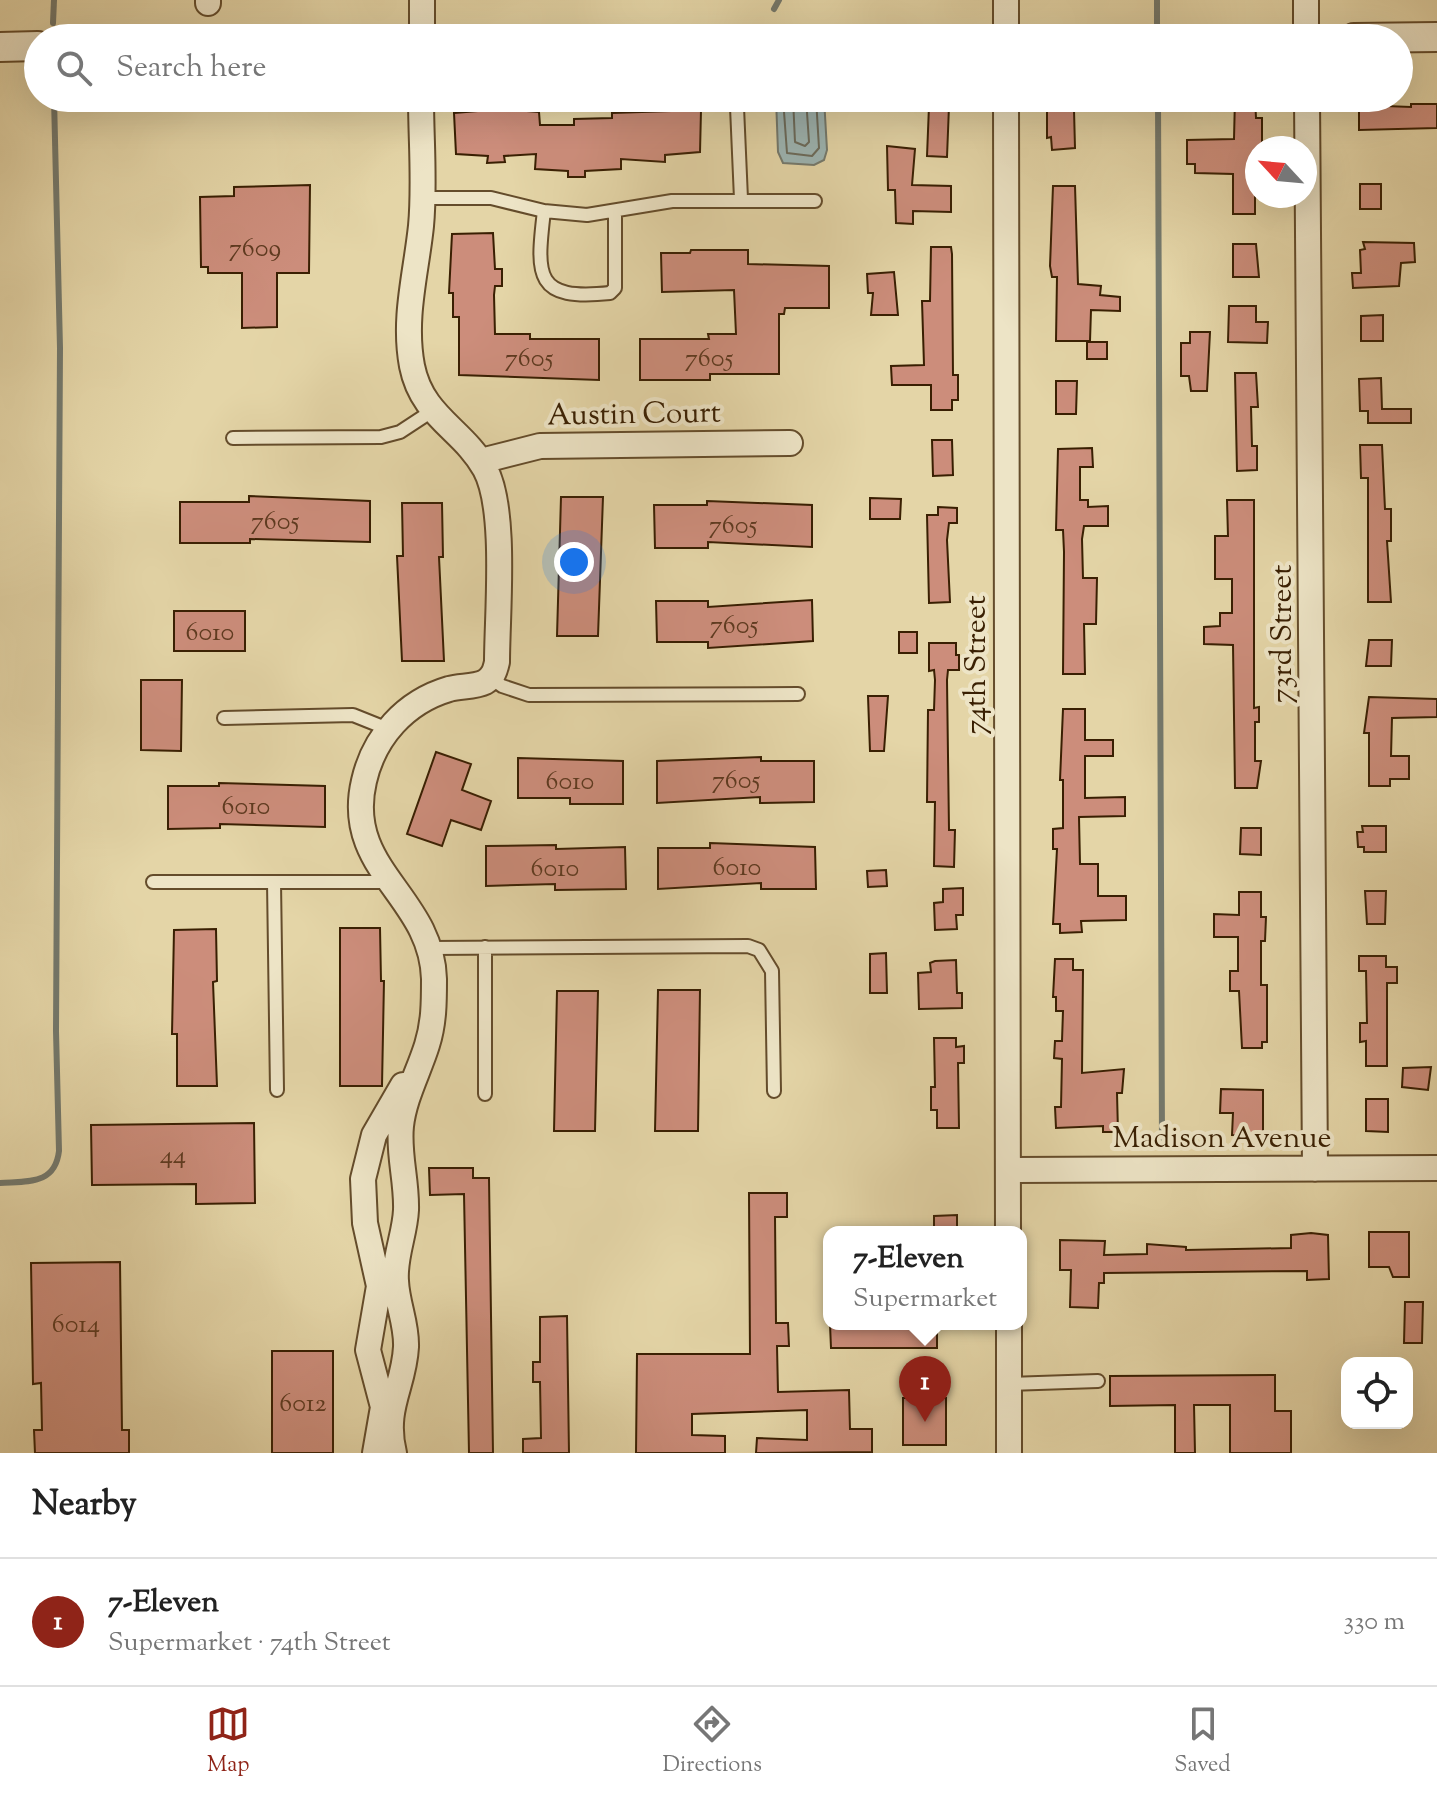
<!DOCTYPE html>
<html lang="en">
<head>
<meta charset="utf-8">
<style>
	:root { --surface:#fff; --page:#f6f6f6; --text:#222; --muted:#767676; --line:#e0e0e0; --accent:#8f2418 }
	body { margin:0; font-family:"Sorts Mill Goudy",serif; background:var(--page); color:var(--text) }
	.controls { position:absolute; right:24px; bottom:24px; display:grid; overflow:hidden; border-radius:16px; box-shadow:0 8px 32px #0002 }
	.controls button { width:72px; height:72px; display:grid; place-items:center; padding:0; border:0; border-bottom:2px solid var(--line); background:var(--surface); color:var(--text); font:40px sans-serif }
	.compass { position:absolute; left:1245px; top:136px; width:72px; height:72px; border-radius:50%; background:var(--surface); box-shadow:0 8px 32px #0002; rotate:296deg }
	.you { position:absolute; left:574px; top:562px; width:28px; height:28px; margin:-20px; border:6px solid #fff; border-radius:50%; background:#1a73e8; box-shadow:0 0 0 12px #1a73e833 }
	.badge { display:grid; place-items:center; width:52px; height:52px; border-radius:50%; background:var(--accent); color:#fff; font-size:26px; font-weight:700 }
	.pin { position:absolute; translate:-50% -66px; filter:drop-shadow(0 2px 4px #0008) }
	.pin::after { content:''; position:absolute; top:42px; width:28px; height:24px; background:inherit; clip-path:polygon(0 0,100% 0,50% 100%) }
	.popup { position:absolute; left:823px; top:1226px; width:204px; height:104px; box-sizing:border-box; display:grid; place-content:center; border-radius:16px; background:var(--surface); filter:drop-shadow(0 2px 6px #0005); font-size:26px; white-space:nowrap; color:var(--muted) }
	.popup b { font-size:30px; color:var(--text) }
	.popup::after { content:''; position:absolute; left:50%; top:100%; margin-left:-16px; border:16px solid transparent; border-top-color:var(--surface) }
	.list { margin:0; padding:0; list-style:none }
	h2 { display:flex; justify-content:space-between; align-items:center; height:104px; margin:0; padding:0 32px; font-size:34px }
	h2 small { font-size:26px; font-weight:400; color:var(--muted) }
	.list li { display:grid; grid-template-columns:52px 1fr auto; gap:24px; align-items:center; box-sizing:border-box; height:128px; padding:0 32px; border-top:2px solid var(--line) }
	.list b { display:block; font-size:30px; white-space:nowrap }
	.list p { margin:0; font-size:26px; white-space:nowrap; color:var(--muted) }
	.list em { font-size:26px; font-style:normal; color:var(--muted) }
	.icon { flex:none; width:44px; height:44px; fill:none; stroke:currentColor; stroke-width:2; stroke-linecap:round; stroke-linejoin:round }
	.map { position:relative; flex:none; width:1437px; height:1453px; overflow:hidden }
	.search { position:absolute; background:var(--surface); box-shadow:0 8px 32px #0002; left:24px; right:24px; top:24px; height:88px; display:flex; align-items:center; gap:20px; box-sizing:border-box; padding:0 28px; border-radius:44px; color:var(--muted); font-size:30px }
	.sheet { height:232px; background:var(--surface) }
	nav { display:flex; justify-content:space-around; align-items:center; box-sizing:border-box; height:112px; border-top:2px solid var(--line); background:var(--surface); font-size:22px; color:var(--muted) }
	nav a { display:grid; justify-items:center; gap:4px }
	nav .on { color:var(--accent) }
	.map>svg:first-child { display:block }
</style>
</head>
<body>
<div class="map">
<svg width="1437" height="1453" viewBox="0 0 1437 1453">
	<rect width="100%" height="100%" fill="#e4d5a7"/>
	<filter id="stains"><feTurbulence type="fractalNoise" baseFrequency=".0025" numOctaves="4"/><feColorMatrix values="0 0 0 0 .2 0 0 0 0 .09 0 0 0 0 .02 0 0 0 .5 -.17"/></filter>
	<radialGradient id="worn" r=".72"><stop offset=".6" stop-color="#630" stop-opacity="0"/><stop offset="1" stop-color="#630" stop-opacity=".3"/></radialGradient>
	<path fill="#9cb5b4" stroke="#74796d" stroke-width="2" d="M 776,98 L 824,98 L 827,150 L 824,160 L 814,165 L 783,163 L 778,152 Z"/>
	<g fill="none" stroke-linecap="round" stroke-linejoin="round">
		<path stroke="#6a6a5b" stroke-width="2" d="M 783,98 L 787,153 L 812,156 L 819,148 L 816,98
			M 793,98 L 795,142 L 805,146 L 809,142 L 806,98"/>
		<path stroke="#74796d" stroke-width="6" d="M 1157,0 L 1157,26
			M 774,9 L 779,0
			M 53,23 L 54,0
			M 1158,98 L 1162,1144
			M 0,1183 C 28,1181 55,1185 59,1151 L 56,1031 L 60,348 L 54,98"/>
	</g>
	<path fill="#cc8d7b" stroke="#391f02" stroke-width="2" d="M 1235,98 L 1255,98 L 1256,118 L 1262,118 L 1262,148 L 1255,152 L 1255,214 L 1233,214 L 1233,174 L 1195,173 L 1195,164 L 1187,164 L 1187,140 L 1234,139 Z
		M 1411,104 L 1437,104 L 1437,128 L 1359,130 L 1359,105 L 1411,107 Z
		M 929,106 L 949,106 L 947,157 L 927,156 Z
		M 502,109 L 539,112 L 540,125 L 574,125 L 574,119 L 612,118 L 612,113 L 701,110 L 700,152 L 665,155 L 665,162 L 621,159 L 621,169 L 585,171 L 585,177 L 568,177 L 568,171 L 535,169 L 536,154 L 504,156 L 505,162 L 487,163 L 488,156 L 456,154 L 454,113 Z
		M 1047,110 L 1074,110 L 1075,148 L 1052,150 L 1051,137 L 1047,138 Z
		M 887,146 L 915,149 L 912,185 L 951,186 L 951,212 L 913,211 L 913,224 L 896,223 L 895,190 L 888,190 Z
		M 1360,184 L 1381,184 L 1381,209 L 1360,209 Z
		M 310,185 L 309,273 L 277,273 L 277,327 L 242,328 L 242,273 L 208,273 L 208,267 L 201,267 L 200,197 L 234,196 L 234,187 Z
		M 1053,186 L 1075,186 L 1078,284 L 1101,286 L 1100,295 L 1120,297 L 1120,311 L 1091,310 L 1090,341 L 1056,341 L 1057,277 L 1052,277 L 1050,266 Z
		M 493,233 L 495,269 L 502,269 L 502,286 L 495,286 L 494,295 L 495,334 L 530,334 L 530,339 L 599,339 L 599,380 L 459,375 L 459,317 L 453,317 L 453,293 L 449,293 L 452,234 Z
		M 1363,242 L 1414,243 L 1415,262 L 1401,263 L 1399,286 L 1353,288 L 1352,273 L 1361,273 L 1360,250 L 1365,249 Z
		M 1233,244 L 1256,244 L 1259,277 L 1233,277 Z
		M 931,247 L 951,247 L 952,254 L 953,375 L 958,375 L 958,400 L 952,400 L 952,410 L 931,410 L 931,385 L 892,385 L 891,366 L 924,365 L 922,301 L 930,301 Z
		M 691,250 L 748,250 L 748,264 L 829,266 L 829,308 L 785,308 L 784,314 L 779,314 L 779,374 L 710,374 L 710,380 L 640,380 L 640,339 L 709,339 L 708,334 L 736,334 L 734,290 L 662,292 L 661,253 L 690,253 Z
		M 894,272 L 898,315 L 871,315 L 873,293 L 868,293 L 867,274 Z
		M 1229,306 L 1256,306 L 1256,322 L 1268,322 L 1267,343 L 1228,342 Z
		M 1383,315 L 1383,341 L 1361,341 L 1361,316 Z
		M 1190,332 L 1210,332 L 1207,391 L 1191,391 L 1189,376 L 1181,376 L 1181,343 L 1190,343 Z
		M 1087,342 L 1107,342 L 1107,359 L 1087,359 Z
		M 1235,373 L 1256,373 L 1258,407 L 1251,407 L 1252,446 L 1257,446 L 1257,470 L 1237,471 Z
		M 1381,378 L 1382,409 L 1411,409 L 1411,423 L 1368,423 L 1368,411 L 1360,411 L 1359,379 Z
		M 1056,381 L 1077,381 L 1076,414 L 1056,414 Z
		M 932,440 L 952,440 L 953,475 L 933,476 Z
		M 1360,445 L 1382,445 L 1385,509 L 1391,509 L 1391,541 L 1387,541 L 1391,602 L 1368,602 L 1368,478 L 1361,478 Z
		M 1092,448 L 1093,467 L 1080,467 L 1080,500 L 1088,500 L 1088,507 L 1108,506 L 1108,526 L 1084,526 L 1082,539 L 1083,578 L 1097,578 L 1096,624 L 1084,624 L 1085,674 L 1063,674 L 1064,552 L 1063,530 L 1056,530 L 1058,449 Z
		M 249,496 L 370,501 L 370,542 L 250,539 L 250,543 L 180,543 L 180,502 L 249,502 Z
		M 561,497 L 603,497 L 598,636 L 557,636 Z
		M 870,498 L 901,499 L 900,519 L 870,519 Z
		M 1227,500 L 1254,500 L 1254,708 L 1259,707 L 1259,722 L 1255,722 L 1255,761 L 1261,761 L 1257,788 L 1235,788 L 1233,645 L 1204,644 L 1204,627 L 1220,626 L 1220,613 L 1232,613 L 1232,579 L 1215,579 L 1215,536 L 1228,536 Z
		M 707,501 L 812,505 L 812,547 L 708,542 L 708,548 L 655,548 L 654,505 L 707,505 Z
		M 402,503 L 442,503 L 443,557 L 439,557 L 444,661 L 402,661 L 397,556 L 403,556 Z
		M 938,507 L 957,508 L 957,523 L 949,523 L 947,540 L 950,602 L 929,603 L 927,515 L 938,515 Z
		M 812,600 L 813,641 L 708,648 L 708,642 L 657,642 L 656,601 L 708,601 L 708,607 Z
		M 174,611 L 245,611 L 245,651 L 174,651 Z
		M 899,632 L 917,632 L 917,653 L 899,653 Z
		M 1369,640 L 1392,640 L 1391,666 L 1366,666 Z
		M 929,643 L 956,643 L 956,655 L 959,655 L 959,670 L 948,670 L 947,680 L 949,830 L 955,830 L 954,867 L 934,866 L 935,802 L 927,802 L 928,710 L 934,710 L 935,680 L 934,670 L 929,671 Z
		M 141,680 L 182,680 L 181,751 L 141,750 Z
		M 868,696 L 888,696 L 884,751 L 870,751 Z
		M 1369,697 L 1437,699 L 1437,717 L 1392,718 L 1391,756 L 1409,756 L 1409,779 L 1390,779 L 1390,786 L 1369,786 L 1369,733 L 1364,733 Z
		M 1063,709 L 1085,709 L 1085,740 L 1113,740 L 1113,756 L 1085,756 L 1085,798 L 1125,797 L 1125,816 L 1079,817 L 1080,864 L 1098,864 L 1098,896 L 1126,896 L 1126,920 L 1081,921 L 1082,932 L 1060,933 L 1060,924 L 1053,924 L 1057,849 L 1053,849 L 1053,829 L 1063,828 L 1063,780 L 1060,780 Z
		M 436,752 L 471,764 L 462,790 L 491,801 L 481,830 L 451,820 L 442,846 L 407,834 Z
		M 761,757 L 761,761 L 814,761 L 814,802 L 760,803 L 760,797 L 657,803 L 657,761 Z
		M 518,758 L 623,761 L 623,804 L 570,804 L 570,798 L 518,798 Z
		M 219,783 L 325,786 L 325,827 L 220,824 L 220,828 L 168,829 L 168,786 L 219,786 Z
		M 1362,826 L 1386,826 L 1386,852 L 1364,852 L 1364,847 L 1358,847 L 1357,832 L 1363,832 Z
		M 1241,828 L 1261,828 L 1261,855 L 1240,854 Z
		M 710,843 L 815,847 L 816,889 L 761,889 L 761,883 L 658,889 L 658,848 L 710,848 Z
		M 556,845 L 556,849 L 625,847 L 626,889 L 555,890 L 555,884 L 486,886 L 486,846 Z
		M 886,870 L 887,886 L 868,887 L 867,871 Z
		M 963,888 L 963,915 L 956,915 L 957,929 L 935,930 L 934,903 L 943,902 L 943,889 Z
		M 1365,891 L 1386,891 L 1385,924 L 1367,924 Z
		M 1239,892 L 1261,892 L 1261,917 L 1266,917 L 1265,941 L 1261,941 L 1261,985 L 1267,985 L 1267,1042 L 1262,1042 L 1262,1048 L 1242,1048 L 1239,991 L 1230,991 L 1230,971 L 1238,971 L 1238,937 L 1214,937 L 1214,914 L 1239,915 Z
		M 340,928 L 380,928 L 381,981 L 384,981 L 382,1086 L 340,1086 Z
		M 216,929 L 217,981 L 213,982 L 217,1086 L 177,1086 L 177,1034 L 172,1034 L 174,930 Z
		M 886,953 L 887,993 L 870,993 L 870,954 Z
		M 1359,956 L 1386,956 L 1386,967 L 1397,967 L 1397,983 L 1387,983 L 1387,1066 L 1366,1066 L 1366,1041 L 1360,1042 L 1360,1023 L 1367,1023 L 1366,971 L 1359,971 Z
		M 1055,959 L 1073,959 L 1073,970 L 1083,970 L 1082,1073 L 1124,1069 L 1122,1093 L 1117,1093 L 1118,1132 L 1103,1132 L 1103,1126 L 1056,1128 L 1055,1107 L 1061,1107 L 1062,1059 L 1054,1058 L 1055,1041 L 1062,1041 L 1063,1011 L 1056,1011 L 1056,997 L 1053,997 Z
		M 956,960 L 957,993 L 962,993 L 962,1008 L 919,1009 L 918,973 L 931,972 L 930,963 L 935,961 Z
		M 658,990 L 700,990 L 698,1131 L 655,1131 Z
		M 557,991 L 598,991 L 595,1131 L 554,1131 Z
		M 934,1038 L 956,1038 L 956,1047 L 964,1046 L 964,1063 L 958,1063 L 959,1128 L 937,1128 L 937,1110 L 931,1110 L 931,1087 L 935,1087 Z
		M 1431,1067 L 1428,1090 L 1402,1087 L 1403,1068 Z
		M 1221,1089 L 1263,1090 L 1263,1136 L 1232,1135 L 1233,1113 L 1220,1113 Z
		M 1366,1099 L 1388,1099 L 1388,1132 L 1366,1131 Z
		M 254,1123 L 255,1203 L 196,1204 L 196,1184 L 92,1185 L 91,1125 Z
		M 429,1168 L 473,1168 L 473,1178 L 489,1178 L 493,1453 L 469,1453 L 464,1194 L 430,1195 Z
		M 749,1193 L 787,1193 L 787,1217 L 775,1217 L 776,1323 L 788,1323 L 789,1346 L 777,1346 L 778,1392 L 849,1390 L 850,1429 L 872,1429 L 872,1452 L 756,1453 L 757,1438 L 807,1440 L 807,1410 L 692,1414 L 692,1435 L 725,1436 L 725,1453 L 636,1453 L 637,1354 L 750,1354 Z
		M 957,1215 L 957,1232 L 934,1232 L 934,1216 Z
		M 1369,1232 L 1409,1232 L 1409,1277 L 1393,1277 L 1389,1267 L 1369,1267 Z
		M 1311,1233 L 1328,1235 L 1329,1279 L 1307,1280 L 1307,1271 L 1104,1273 L 1104,1283 L 1099,1283 L 1098,1308 L 1070,1307 L 1071,1270 L 1060,1270 L 1060,1240 L 1105,1241 L 1104,1255 L 1147,1254 L 1147,1244 L 1186,1247 L 1186,1250 L 1291,1248 L 1291,1235 Z
		M 120,1262 L 122,1430 L 129,1430 L 129,1453 L 35,1453 L 34,1430 L 42,1430 L 41,1383 L 33,1384 L 31,1263 Z
		M 1405,1302 L 1423,1302 L 1422,1343 L 1404,1343 Z
		M 567,1316 L 569,1453 L 523,1453 L 523,1439 L 541,1438 L 540,1382 L 533,1382 L 533,1362 L 540,1362 L 540,1317 Z
		M 830,1324 L 937,1324 L 937,1348 L 831,1348 Z
		M 272,1351 L 333,1351 L 333,1453 L 272,1453 Z
		M 1275,1375 L 1275,1411 L 1291,1411 L 1291,1453 L 1230,1453 L 1230,1405 L 1194,1405 L 1195,1453 L 1175,1453 L 1175,1405 L 1110,1406 L 1110,1376 Z
		M 903,1398 L 946,1398 L 946,1445 L 903,1445 Z"/>
	<g fill="none" stroke-linecap="round" stroke-linejoin="round">
		<g stroke="#644c2b" stroke-width="16">
			<path id="service" d="M 737,107 L 741,199
				M 422,198 L 491,198 L 544,211 L 587,215 L 672,201 L 815,201
				M 544,211 C 536,277 535,301 610,293 L 615,288 L 615,212
				M 233,438 L 381,437 L 400,432 L 432,411
				M 491,678 L 502,686 L 529,695 L 798,694
				M 224,718 L 353,715 L 388,729
				M 153,882 L 388,882
				M 274,882 L 277,1090
				M 430,948 L 748,946 L 759,950 L 772,971 L 774,1091
				M 485,1094 L 485,947
				M 1009,1384 L 1098,1381"/>
		</g>
		<g stroke="#644c2b" stroke-width="28">
			<path id="minor" d="M 1006,0 L 1006,38
				M 1306,0 L 1306,38
				M 208,3 L 208,0
				M 422,38 L 422,0
				M 1006,98 L 1008,1232
				M 1307,98 L 1315,1169
				M 481,461 L 540,446 L 790,443
				M 1008,1170 L 1437,1168
				M 1009,1324 L 1009,1453
				M 375,1453 L 383,1407 L 368,1350 L 379,1286 L 365,1223 L 363,1179 L 374,1135 L 403,1085
				M 394,1453 C 383,1408 404,1387 406,1347 C 407,1324 397,1304 396,1281 C 394,1257 405,1234 406,1210 C 407,1181 398,1154 401,1126 C 404,1098 419,1071 427,1045 C 434,1023 434,1002 434,979 C 432,896 343,870 364,781 C 374,737 405,702 449,689 C 461,686 475,687 485,682 C 493,677 495,671 497,662 C 497,614 507,509 485,469 C 463,429 422,417 412,366 C 403,318 416,274 421,226 C 425,184 421,140 421,98"/>
		</g>
		<g stroke="#644c2b" stroke-width="32">
			<path id="tertiary" d="M 1354,38 L 1437,37
				M 0,47 L 38,46"/>
		</g>
		<use href="#service" stroke="#ede4c6" stroke-width="12"/>
		<use href="#minor" stroke="#ede4c6" stroke-width="24"/>
		<use href="#tertiary" stroke="#ede4c6" stroke-width="28"/>
	</g>
	<g text-anchor="middle" stroke-width="8" stroke-linejoin="round" paint-order="stroke">
		<g font-size="26" fill="#5e3a20">
			<text x="255" y="256">7609</text>
			<text x="529" y="366">7605</text>
			<text x="709" y="366">7605</text>
			<text x="275" y="529">7605</text>
			<text x="733" y="533">7605</text>
			<text x="734" y="633">7605</text>
			<text x="210" y="640">6010</text>
			<text x="736" y="788">7605</text>
			<text x="570" y="789">6010</text>
			<text x="246" y="814">6010</text>
			<text x="737" y="875">6010</text>
			<text x="555" y="876">6010</text>
			<text x="173" y="1163">44</text>
			<text x="76" y="1332">6014</text>
			<text x="303" y="1411">6012</text>
		</g>
		<g font-size="30" fill="#391f02" stroke="#ede4c6">
			<text transform="translate(634 413) rotate(-1)" y="10">Austin Court</text>
			<text transform="translate(1281 634) rotate(-90)" y="10">73rd Street</text>
			<text transform="translate(975 665) rotate(-90)" y="10">74th Street</text>
			<text x="1222" y="1147">Madison Avenue</text>
		</g>
	</g>
	<rect width="100%" height="100%" filter="url(#stains)"/>
	<rect width="100%" height="100%" fill="url(#worn)"/>
</svg>
<div class="controls">
<button><svg class="icon" aria-label="locate" viewBox="0 0 24 24"><circle cx="12" cy="12" r="6"/><path d="M12 2v4M12 18v4M2 12h4M18 12h4"/></svg></button>
</div>
<svg class="compass" viewBox="-18 -18 36 36"><path d="M0-13l5 13h-10z" fill="#e53935"/><path d="M0 13l5-13h-10z" fill="#767676"/></svg>
<div class="you"></div>
<div class="pin badge" style="left:925px;top:1422px">1</div>
<div class="popup"><b>7-Eleven</b>Supermarket</div>
<div class="search"><svg class="icon" aria-label="search" viewBox="0 0 24 24"><circle cx="10" cy="10" r="6"/><path d="M15 15l6 6"/></svg>Search here</div>
</div>
<section class="sheet">
<h2>Nearby<small></small></h2>
<ul class="list">
<li><span class="badge">1</span><div><b>7-Eleven</b><p>Supermarket · 74th Street</p></div><em>330 m</em></li>
</ul>
</section>
<nav>
<a class="on"><svg class="icon" aria-label="map" viewBox="0 0 24 24"><path d="M3 6l6-2 6 2 6-2v14l-6 2-6-2-6 2zM9 4v14M15 6v14"/></svg>Map</a>
<a><svg class="icon" aria-label="directions" viewBox="0 0 24 24"><path d="M12 3l9 9-9 9-9-9zM9 14v-3h6M13 9l2 2-2 2"/></svg>Directions</a>
<a><svg class="icon" aria-label="saved" viewBox="0 0 24 24"><path d="M7 4h10v16l-5-4-5 4z"/></svg>Saved</a>
</nav>
</body>
</html>
